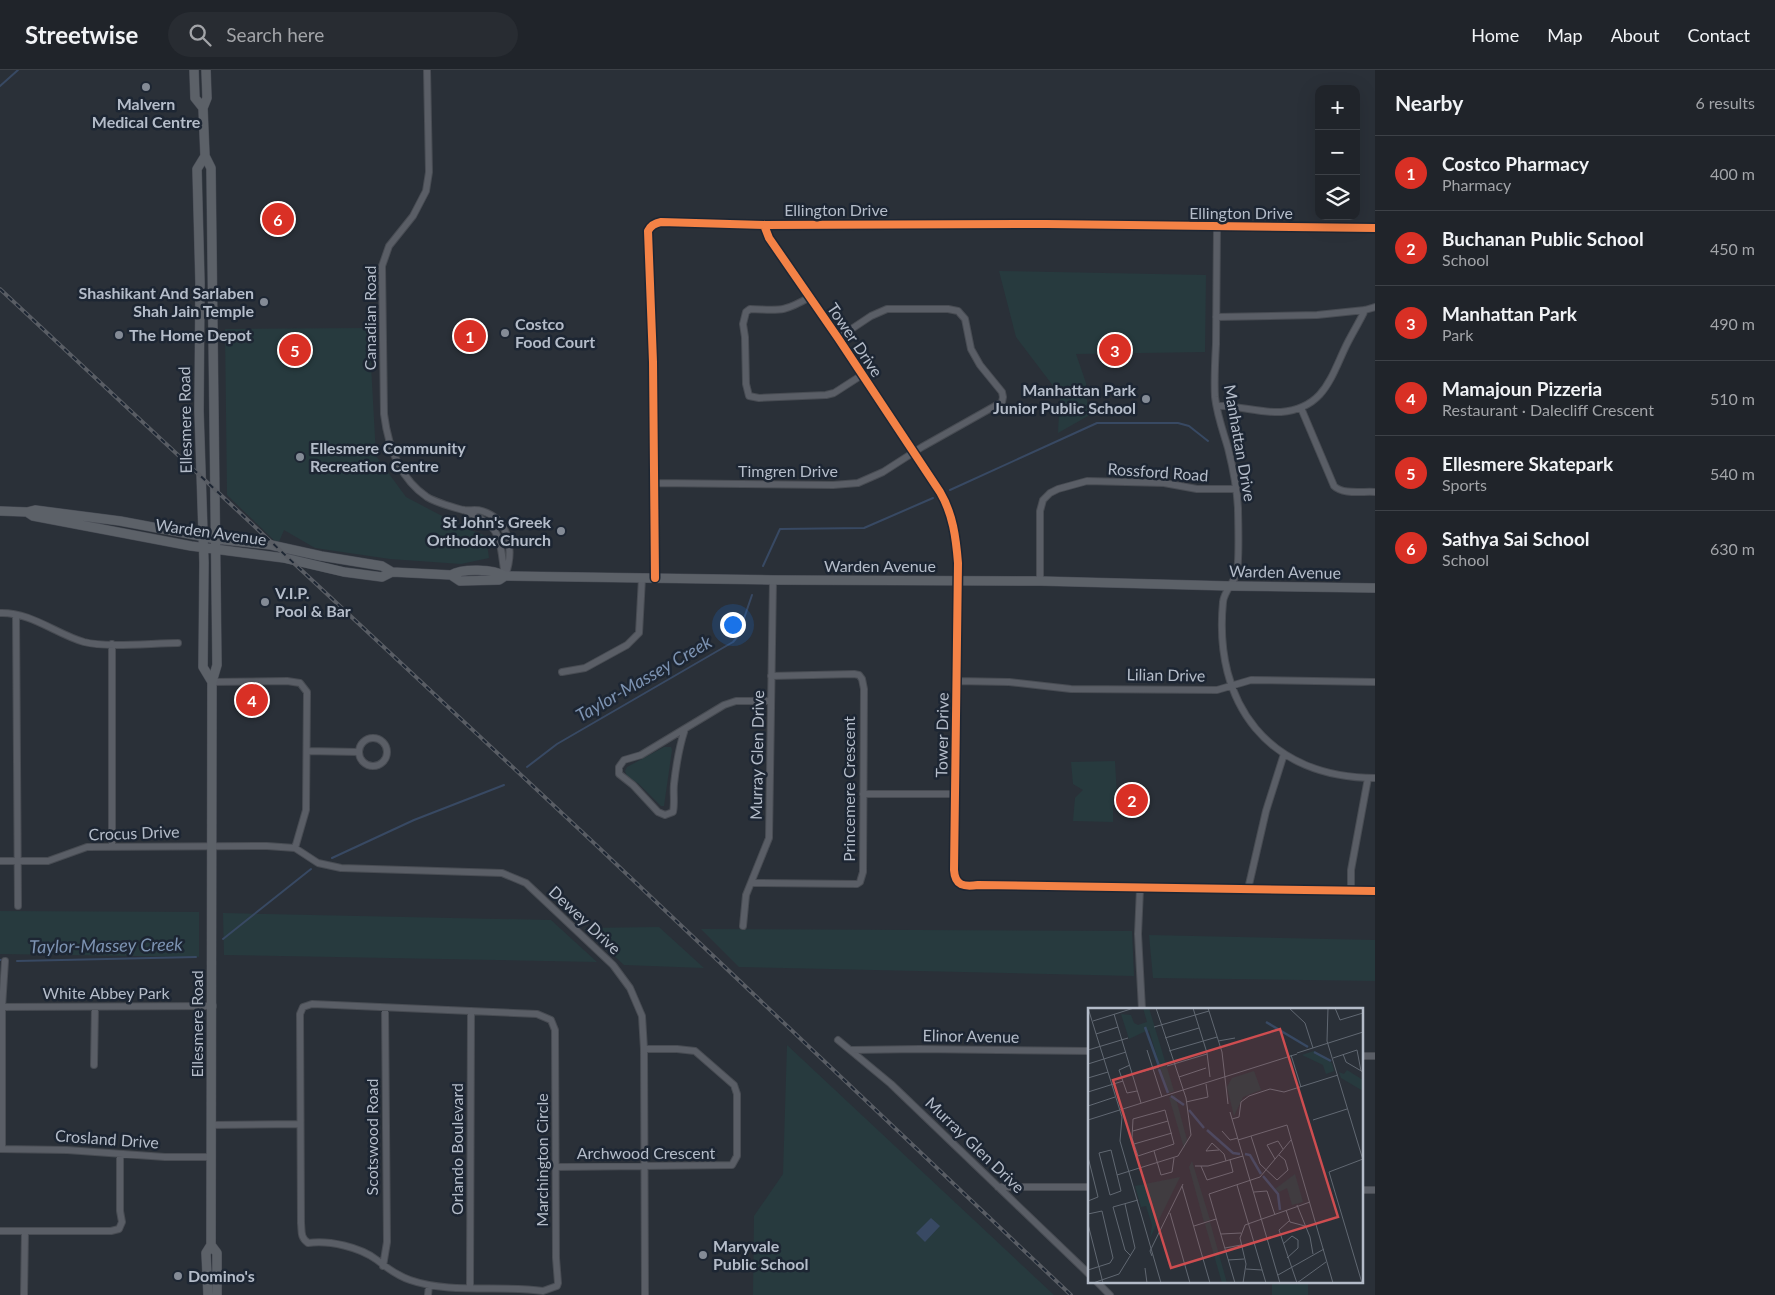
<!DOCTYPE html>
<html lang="en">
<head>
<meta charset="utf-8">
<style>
	:root { --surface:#20242a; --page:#282c32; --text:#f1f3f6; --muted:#a2a4a8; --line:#3d4147; --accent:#d93025 }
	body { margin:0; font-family:Lato,sans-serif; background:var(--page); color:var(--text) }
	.controls { position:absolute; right:15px; top:15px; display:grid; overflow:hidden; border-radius:10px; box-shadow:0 5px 20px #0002 }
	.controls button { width:45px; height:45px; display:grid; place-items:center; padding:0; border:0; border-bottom:1px solid var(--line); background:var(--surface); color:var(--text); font:25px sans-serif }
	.you { position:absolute; left:732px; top:554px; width:18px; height:18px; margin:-12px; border:4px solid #fff; border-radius:50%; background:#1a73e8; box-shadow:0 0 0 8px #1a73e833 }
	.badge { display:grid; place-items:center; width:32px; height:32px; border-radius:50%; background:var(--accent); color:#fff; font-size:16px; font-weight:700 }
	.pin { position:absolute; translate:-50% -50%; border:2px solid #fff; box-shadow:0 1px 5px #0006 }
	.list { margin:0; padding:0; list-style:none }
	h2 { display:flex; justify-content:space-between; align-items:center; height:65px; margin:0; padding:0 20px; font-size:21px }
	h2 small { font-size:16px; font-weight:400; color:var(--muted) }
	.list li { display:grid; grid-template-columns:32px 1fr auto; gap:15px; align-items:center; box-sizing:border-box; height:75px; padding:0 20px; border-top:1px solid var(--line) }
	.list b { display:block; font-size:19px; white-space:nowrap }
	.list p { margin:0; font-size:16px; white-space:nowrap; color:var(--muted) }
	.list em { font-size:16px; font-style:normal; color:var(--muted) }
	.icon { flex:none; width:28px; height:28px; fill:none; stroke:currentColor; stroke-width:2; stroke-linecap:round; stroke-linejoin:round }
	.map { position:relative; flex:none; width:1375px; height:1225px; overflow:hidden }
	header { display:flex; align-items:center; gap:30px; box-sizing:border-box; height:70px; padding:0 25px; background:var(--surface); border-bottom:1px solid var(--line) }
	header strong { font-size:24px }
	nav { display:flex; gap:28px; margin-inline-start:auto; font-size:18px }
	.search { width:350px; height:45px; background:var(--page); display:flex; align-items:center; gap:12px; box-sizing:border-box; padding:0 18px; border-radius:28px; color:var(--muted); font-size:19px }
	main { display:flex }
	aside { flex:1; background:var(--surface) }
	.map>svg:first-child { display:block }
</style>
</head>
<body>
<header>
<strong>Streetwise</strong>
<div class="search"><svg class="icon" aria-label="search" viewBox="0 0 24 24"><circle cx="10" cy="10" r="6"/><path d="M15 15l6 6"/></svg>Search here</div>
<nav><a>Home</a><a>Map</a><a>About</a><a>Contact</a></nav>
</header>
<main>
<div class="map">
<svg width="1375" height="1225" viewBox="0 0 1375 1225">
	<rect width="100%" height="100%" fill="#2a3038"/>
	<path fill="#273a3e" d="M 999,201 L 1206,205 L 1205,282 L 1076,284 L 1086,313 L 1088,346 L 1058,363 L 1060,325 L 1016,267 Z
		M 369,258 L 376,386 L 406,427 L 463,457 L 486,466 L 489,488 L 461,494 L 390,489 L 315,478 L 284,460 L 278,474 L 227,425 L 225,259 Z
		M 664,677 L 671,677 L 672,680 L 664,736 L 661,736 L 639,714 L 627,706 L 625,701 L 627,697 Z
		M 1115,691 L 1117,727 L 1113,727 L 1113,752 L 1073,751 L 1075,728 L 1083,720 L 1073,714 L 1071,692 Z
		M 0,841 L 199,842 L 199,887 L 0,884 Z
		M 223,843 L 551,850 L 597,892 L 224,885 Z
		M 659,857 L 704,898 L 624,895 L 584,858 Z
		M 701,859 L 1132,861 L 1134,906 L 739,897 Z
		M 1149,865 L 1375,870 L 1375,911 L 1153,908 Z
		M 787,975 L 1054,1225 L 753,1225 L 754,1146 L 783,1104 Z
		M 1272,1211 L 1308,1211 L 1308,1225 L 1272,1225 Z"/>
	<path fill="#384963" d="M 931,1148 L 940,1156 L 925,1172 L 916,1163 Z"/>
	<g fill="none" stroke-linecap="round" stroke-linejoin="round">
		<path stroke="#384963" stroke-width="2" d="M 0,16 L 18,0
			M 950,420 L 1097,353 L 1178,353 L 1189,356 L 1208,371
			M 763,496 L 780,459 L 864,458 L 933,428
			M 527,697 L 557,674 L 733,572 L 738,566 L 752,525
			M 332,788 L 414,750 L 504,715
			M 223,869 L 311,799
			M 0,890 L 1,890
			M 17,891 L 196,887"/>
		<g stroke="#484c53" stroke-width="8">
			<path id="minor" d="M 427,0 L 429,102 L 426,121 L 413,146 L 389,176 L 382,196 L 384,344 C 388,376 399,408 427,427 C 437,433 452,437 463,440 C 469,441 476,439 482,441 C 511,450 514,482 505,506
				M 764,155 L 769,168 L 838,268 L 940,422 C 953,444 956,468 958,493 L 954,800 C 955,816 964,817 978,815 L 1375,821
				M 1217,157 C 1217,196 1216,235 1216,274 C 1215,292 1214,309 1215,327 C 1217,345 1223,361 1228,378 C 1233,398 1237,417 1238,438 C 1238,450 1240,496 1236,505 C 1232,515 1224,522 1223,532 C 1213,634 1269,708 1375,708
				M 810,227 C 782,243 780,240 750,239 L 746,242 L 743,254 L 745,267 L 746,314 L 749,326 L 759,328 L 826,325 L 834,323 L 862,305
				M 1216,247 L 1317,245 L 1365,240 L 1375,237
				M 1217,336 L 1224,336 C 1243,337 1263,343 1281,342 C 1323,338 1330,310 1345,278 C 1351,265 1359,253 1365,240
				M 1301,338 L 1334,416 C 1343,425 1363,421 1375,422
				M 654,413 L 833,415 L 858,413 L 883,402 L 922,377 L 1002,332 L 1003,327 L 1002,322 L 980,295 L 971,279 L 965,249 L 958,241 L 948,239 L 887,239 L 871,246 L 838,268
				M 464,440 C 472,445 481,448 488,454 C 503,464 501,488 505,504
				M 655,508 L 653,292 L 648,161 C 651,155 655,153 661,152 L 764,155 L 1047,154 L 1375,158
				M 1040,511 L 1040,441 L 1043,430 L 1050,423 L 1058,419 L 1087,411 L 1164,413 L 1197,419 L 1236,419
				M 0,543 C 31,542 56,564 84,572 C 107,578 152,573 178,573
				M 16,545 L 18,836
				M 112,574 L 112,776
				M 562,602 L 585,598 L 627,575 L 639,563 L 642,508
				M 956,611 L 1009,612 L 1071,619 L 1217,620 L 1251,610 L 1375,612
				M 212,612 L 287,611 L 300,613 L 307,622 L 306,740 L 295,778
				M 685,659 C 679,677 676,696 674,714 C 673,723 675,733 673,742 L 665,745 L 658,742 L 633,715 L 619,704 L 619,697 L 624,690 L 641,685 L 724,635 L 736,631 L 771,631
				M359 682a14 14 0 1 1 28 0a14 14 0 1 1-28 0Z
				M 307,681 L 358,682
				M 863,724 L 954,724
				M 0,791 L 48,791 L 87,777 L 267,776 L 295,778 L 318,793 L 341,798 L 502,803 L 526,813 L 613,895 L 630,918 L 642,946 L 644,979 L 645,1225
				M 751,813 L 857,814 L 860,812 L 863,802 L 864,619 L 862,609 L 859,605 L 854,604 L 771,606
				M 1140,819 L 1138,864 L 1142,939
				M 1248,819 L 1266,741 L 1284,684
				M 1351,820 L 1351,800 L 1368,708
				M 743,856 L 746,825 L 769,768 L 773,510
				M 312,934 L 537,944 L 551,950 L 555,960 L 556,1188 L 558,1213 L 557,1216 L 543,1221 C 500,1215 450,1224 410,1210 C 398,1206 387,1198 377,1190 C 360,1177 329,1170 308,1173 C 300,1167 302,1162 301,1153 L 300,944 L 303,937 Z
				M 0,937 L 213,936
				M 838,970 L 891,1014 L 1089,1204
				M 852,980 L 919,979 L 1089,981
				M 1361,986 L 1375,986
				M 94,995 L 95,937
				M 212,1055 L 299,1054
				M 0,1079 L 67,1080 L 165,1087 L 212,1087
				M 2,1079 L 2,937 L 5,891
				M 556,1097 L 732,1095 L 737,1086 L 737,1024 L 734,1015 L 695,981 L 677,979 L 644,979
				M 998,1117 L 1089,1117
				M 1361,1120 L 1375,1120
				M 0,1161 L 111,1161 L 119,1159 L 122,1152 L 120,1141 L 120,1084
				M 383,1196 L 387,1172 L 385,938
				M 1096,1211 L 1110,1225
				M 470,1218 L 471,941
				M 24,1225 L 25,1161
				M 428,1225 L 429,1215"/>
		</g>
		<g stroke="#484c55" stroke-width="10">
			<path id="major" d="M 194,0 L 195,28 L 203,38
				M 206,0 L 207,28 L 203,38 L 205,86 L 211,98 L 217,595 L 212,612 L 211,1175 L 206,1183 L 208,1225
				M 205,86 L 197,99 L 200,213 L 199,341 L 204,493 L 203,597 L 212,612
				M 0,441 L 27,442 L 35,440 L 120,451 L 216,469 L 271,475 L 321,486 L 382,496 L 392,502 L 451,505 L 460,511 L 499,510 L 505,506
				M 27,442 L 33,446 L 191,476 L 284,488 L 344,502 L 382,507 L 392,502
				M 451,505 C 463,498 493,499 505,506 L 773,510 L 1040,511 L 1230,516 L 1375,518
				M 211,1175 L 217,1183 L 217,1225"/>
		</g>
		<use href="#minor" stroke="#5a5e66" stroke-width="6"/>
		<use href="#major" stroke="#5c6168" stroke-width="9"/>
		<g stroke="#595d64" stroke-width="4">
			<path id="rail" d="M 0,219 L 595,774 L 1071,1225"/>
		</g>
		<use href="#rail" stroke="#1d2633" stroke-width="2" stroke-dasharray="5.5" stroke-linecap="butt"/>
		<g stroke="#1d2633" stroke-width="11">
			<path id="cycleway" d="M 764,155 L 769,168 L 838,268 L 940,422 C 953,444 956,468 958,493 L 954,800 C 955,816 964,817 978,815 L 1375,821
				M 655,508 L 653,292 L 648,161 C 651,155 655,153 661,152 L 764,155 L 1047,154 L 1375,158"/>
		</g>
		<use href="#cycleway" stroke="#f48246" stroke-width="8"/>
	</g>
	<g fill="#848b96" stroke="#1d2633" stroke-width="2">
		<circle cx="146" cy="17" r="5"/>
		<circle cx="264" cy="232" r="5"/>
		<circle cx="505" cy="263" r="5"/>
		<circle cx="119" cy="265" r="5"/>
		<circle cx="1146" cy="329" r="5"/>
		<circle cx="300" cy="387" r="5"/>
		<circle cx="561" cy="461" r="5"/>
		<circle cx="265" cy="532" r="5"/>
		<circle cx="703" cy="1185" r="5"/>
		<circle cx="178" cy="1206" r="5"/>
	</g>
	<g text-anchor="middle" stroke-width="5" stroke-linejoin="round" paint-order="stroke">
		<g font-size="16" font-weight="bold" fill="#b4bcc9" stroke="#1d2633" text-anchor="start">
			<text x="146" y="40" text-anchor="middle">Malvern<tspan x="146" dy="18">Medical Centre</tspan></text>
			<text x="254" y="229" text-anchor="end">Shashikant And Sarlaben<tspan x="254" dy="18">Shah Jain Temple</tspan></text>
			<text x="515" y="260">Costco<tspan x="515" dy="18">Food Court</tspan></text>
			<text x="129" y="271">The Home Depot</text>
			<text x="1136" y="326" text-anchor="end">Manhattan Park<tspan x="1136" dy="18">Junior Public School</tspan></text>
			<text x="310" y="384">Ellesmere Community<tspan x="310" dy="18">Recreation Centre</tspan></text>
			<text x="551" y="458" text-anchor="end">St John's Greek<tspan x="551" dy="18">Orthodox Church</tspan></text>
			<text x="275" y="529">V.I.P.<tspan x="275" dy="18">Pool &amp; Bar</tspan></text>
			<text x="713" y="1182">Maryvale<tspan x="713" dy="18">Public School</tspan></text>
			<text x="188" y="1212">Domino's</text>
		</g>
		<g font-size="16" fill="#b4bcc9" stroke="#1d2633">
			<text x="836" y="146">Ellington Drive</text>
			<text x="1241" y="149">Ellington Drive</text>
			<text transform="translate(370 248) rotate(-90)" y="6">Canadian Road</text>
			<text transform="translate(855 270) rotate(56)" y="6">Tower Drive</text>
			<text transform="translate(185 350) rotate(-91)" y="6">Ellesmere Road</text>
			<text transform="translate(1240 373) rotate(80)" y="6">Manhattan Drive</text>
			<text x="788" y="407">Timgren Drive</text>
			<text transform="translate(1158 402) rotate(4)" y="6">Rossford Road</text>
			<text transform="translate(211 462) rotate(8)" y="6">Warden Avenue</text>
			<text x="880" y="502">Warden Avenue</text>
			<text transform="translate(1285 502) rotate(1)" y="6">Warden Avenue</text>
			<text transform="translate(1166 605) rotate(1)" y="6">Lilian Drive</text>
			<text transform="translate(942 665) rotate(-89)" y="6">Tower Drive</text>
			<text transform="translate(757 685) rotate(-89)" y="6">Murray Glen Drive</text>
			<text transform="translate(849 719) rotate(-90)" y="6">Princemere Crescent</text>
			<text transform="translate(134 763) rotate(-2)" y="6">Crocus Drive</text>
			<text transform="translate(585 850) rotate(43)" y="6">Dewey Drive</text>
			<text x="106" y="929">White Abbey Park</text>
			<text transform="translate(197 954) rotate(-90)" y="6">Ellesmere Road</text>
			<text transform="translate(971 966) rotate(1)" y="6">Elinor Avenue</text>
			<text transform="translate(372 1067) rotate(-90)" y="6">Scotswood Road</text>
			<text transform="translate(107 1069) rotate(4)" y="6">Crosland Drive</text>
			<text transform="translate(975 1075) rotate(44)" y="6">Murray Glen Drive</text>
			<text transform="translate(457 1079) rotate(-90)" y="6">Orlando Boulevard</text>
			<text x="646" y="1089">Archwood Crescent</text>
			<text transform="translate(542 1090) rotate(-90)" y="6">Marchington Circle</text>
		</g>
		<g font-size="18" font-style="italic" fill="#7c92b1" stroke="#1d2633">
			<text transform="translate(644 609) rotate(-30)" y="6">Taylor-Massey Creek</text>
			<text transform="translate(106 876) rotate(-1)" y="6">Taylor-Massey Creek</text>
		</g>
	</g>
	<g transform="translate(1088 938)">
		<rect width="275" height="275" fill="#2a3038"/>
		<path d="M 55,0 L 61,0 L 86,83 L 80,85 L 61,22 L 59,27 L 58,23 L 41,31 L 33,6 L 43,7 L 46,15 L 50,17 L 59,14 ZM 226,43 L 244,55 L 246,63 L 238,66 L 235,57 L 214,47 ZM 259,62 L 275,72 L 275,83 L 253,70 L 251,64 L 256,66 ZM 166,63 L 173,82 L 155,89 L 146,108 L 139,79 L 144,70 ZM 87,87 L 99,132 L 96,140 L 81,89 ZM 104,153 L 122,212 L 116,214 L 101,159 ZM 207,166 L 215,194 L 204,197 L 199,180 L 191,184 L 187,181 ZM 92,169 L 62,230 L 64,217 L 58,198 L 53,199 L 47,178 ZM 122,214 L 139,275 L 134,275 L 117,216 Z" fill="#273a3e"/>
		<path fill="none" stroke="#384963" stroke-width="2.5" d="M 178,14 L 220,39M 57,19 L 71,58M 226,44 L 243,53M 71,61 L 80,85M 83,88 L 96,97M 101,102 L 116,120M 119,122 L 145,145 L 152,146M 157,146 L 162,147 L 173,166M 175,168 L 190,186 L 192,202"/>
		<path fill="none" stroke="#616872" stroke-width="1" d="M 0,0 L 34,109 L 32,133 L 73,275M 105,0 L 119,45 L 122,69M 120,0 L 134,44 L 140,96M 201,0 L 217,15 L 225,40M 240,0 L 239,33 L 275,152M 247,0 L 252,12 L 275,5M 26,6 L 53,95M 5,13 L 46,0M 66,19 L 121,3M 8,26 L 30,19M 77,30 L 111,20M 130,33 L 147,30M 0,42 L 40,30M 59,42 L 74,89M 81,43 L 129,29M 209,45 L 275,24M 255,46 L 258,54 L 275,64M 203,47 L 213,79M 245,50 L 269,42 L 273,63M 0,56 L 38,44M 42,57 L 31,62 L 39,85 L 49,83M 79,58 L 119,46M 45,66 L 71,59M 91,69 L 118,60M 0,70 L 20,64M 0,84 L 35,73M 98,94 L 120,89 L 118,76M 0,98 L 27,89M 77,102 L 86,136 L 50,148 L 44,130 L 45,111 ZM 142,104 L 192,275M 144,111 L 151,109 L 153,94 L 161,88 L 182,81 L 196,84 L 250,67M 0,112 L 209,46M 225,112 L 259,101M 45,123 L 80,113M 134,123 L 142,132 L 150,130M 163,128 L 172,156 L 189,172 L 200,162 L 197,152 L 191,147M 150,132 L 199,117 L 245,275M 46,136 L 84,125M 23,142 L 33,183 L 22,187 L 11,145 ZM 131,142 L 118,143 L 124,135 L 136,146 L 138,153M 66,143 L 73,167 L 84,164 L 86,150M 0,149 L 10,189 L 0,193M 187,151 L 179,137 L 190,133 L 195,141M 107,158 L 120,158 L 155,148M 113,158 L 119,172 L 145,164 L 142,152M 29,167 L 90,148 L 103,127 L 98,90 L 68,0M 149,177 L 178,275M 94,178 L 122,275M 166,184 L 179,183 L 187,207M 209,197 L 222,229 L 225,246M 198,202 L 202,214 L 217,218M 82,205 L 102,275M 0,206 L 14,203 L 25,250 L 22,255 L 0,262M 201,213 L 191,222 L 209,275M 0,216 L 15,275M 106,218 L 128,211M 133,226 L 153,225M 195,236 L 204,228 L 210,232 L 210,240 L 199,250M 137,240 L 153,237M 43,248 L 37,242 L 25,199 L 50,192M 64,248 L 62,243 L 95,176M 140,252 L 156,251M 57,260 L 59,275M 158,261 L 174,262M 190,267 L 236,241M 5,275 L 31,266 L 47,240 L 37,196M 147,275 L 121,186 L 172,169 L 203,132M 155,275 L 158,256 L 152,230 L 157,217 L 222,194M 209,275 L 238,254M 274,275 L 241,164 L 275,151"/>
		<path fill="#ce4d50" fill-opacity="0.15" stroke="#ce4d50" stroke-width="2.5" d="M 192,21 L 250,209 L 83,260 L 25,72 Z"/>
		<rect width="275" height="275" fill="none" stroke="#b4bcc9" stroke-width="2.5"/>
	</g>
</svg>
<div class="controls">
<button>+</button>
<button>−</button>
<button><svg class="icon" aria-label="layers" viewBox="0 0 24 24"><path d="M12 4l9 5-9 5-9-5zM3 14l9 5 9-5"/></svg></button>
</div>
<div class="you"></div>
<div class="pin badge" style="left:470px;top:266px">1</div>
<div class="pin badge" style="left:1132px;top:730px">2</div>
<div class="pin badge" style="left:1115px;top:280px">3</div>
<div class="pin badge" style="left:252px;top:630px">4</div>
<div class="pin badge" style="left:295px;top:280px">5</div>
<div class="pin badge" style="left:278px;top:149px">6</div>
</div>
<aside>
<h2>Nearby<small>6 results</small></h2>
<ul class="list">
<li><span class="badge">1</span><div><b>Costco Pharmacy</b><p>Pharmacy</p></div><em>400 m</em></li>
<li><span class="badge">2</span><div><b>Buchanan Public School</b><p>School</p></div><em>450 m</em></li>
<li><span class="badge">3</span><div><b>Manhattan Park</b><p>Park</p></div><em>490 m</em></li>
<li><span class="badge">4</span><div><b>Mamajoun Pizzeria</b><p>Restaurant · Dalecliff Crescent</p></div><em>510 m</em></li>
<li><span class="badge">5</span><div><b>Ellesmere Skatepark</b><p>Sports</p></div><em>540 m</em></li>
<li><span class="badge">6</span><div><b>Sathya Sai School</b><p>School</p></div><em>630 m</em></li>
</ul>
</aside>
</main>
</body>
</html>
